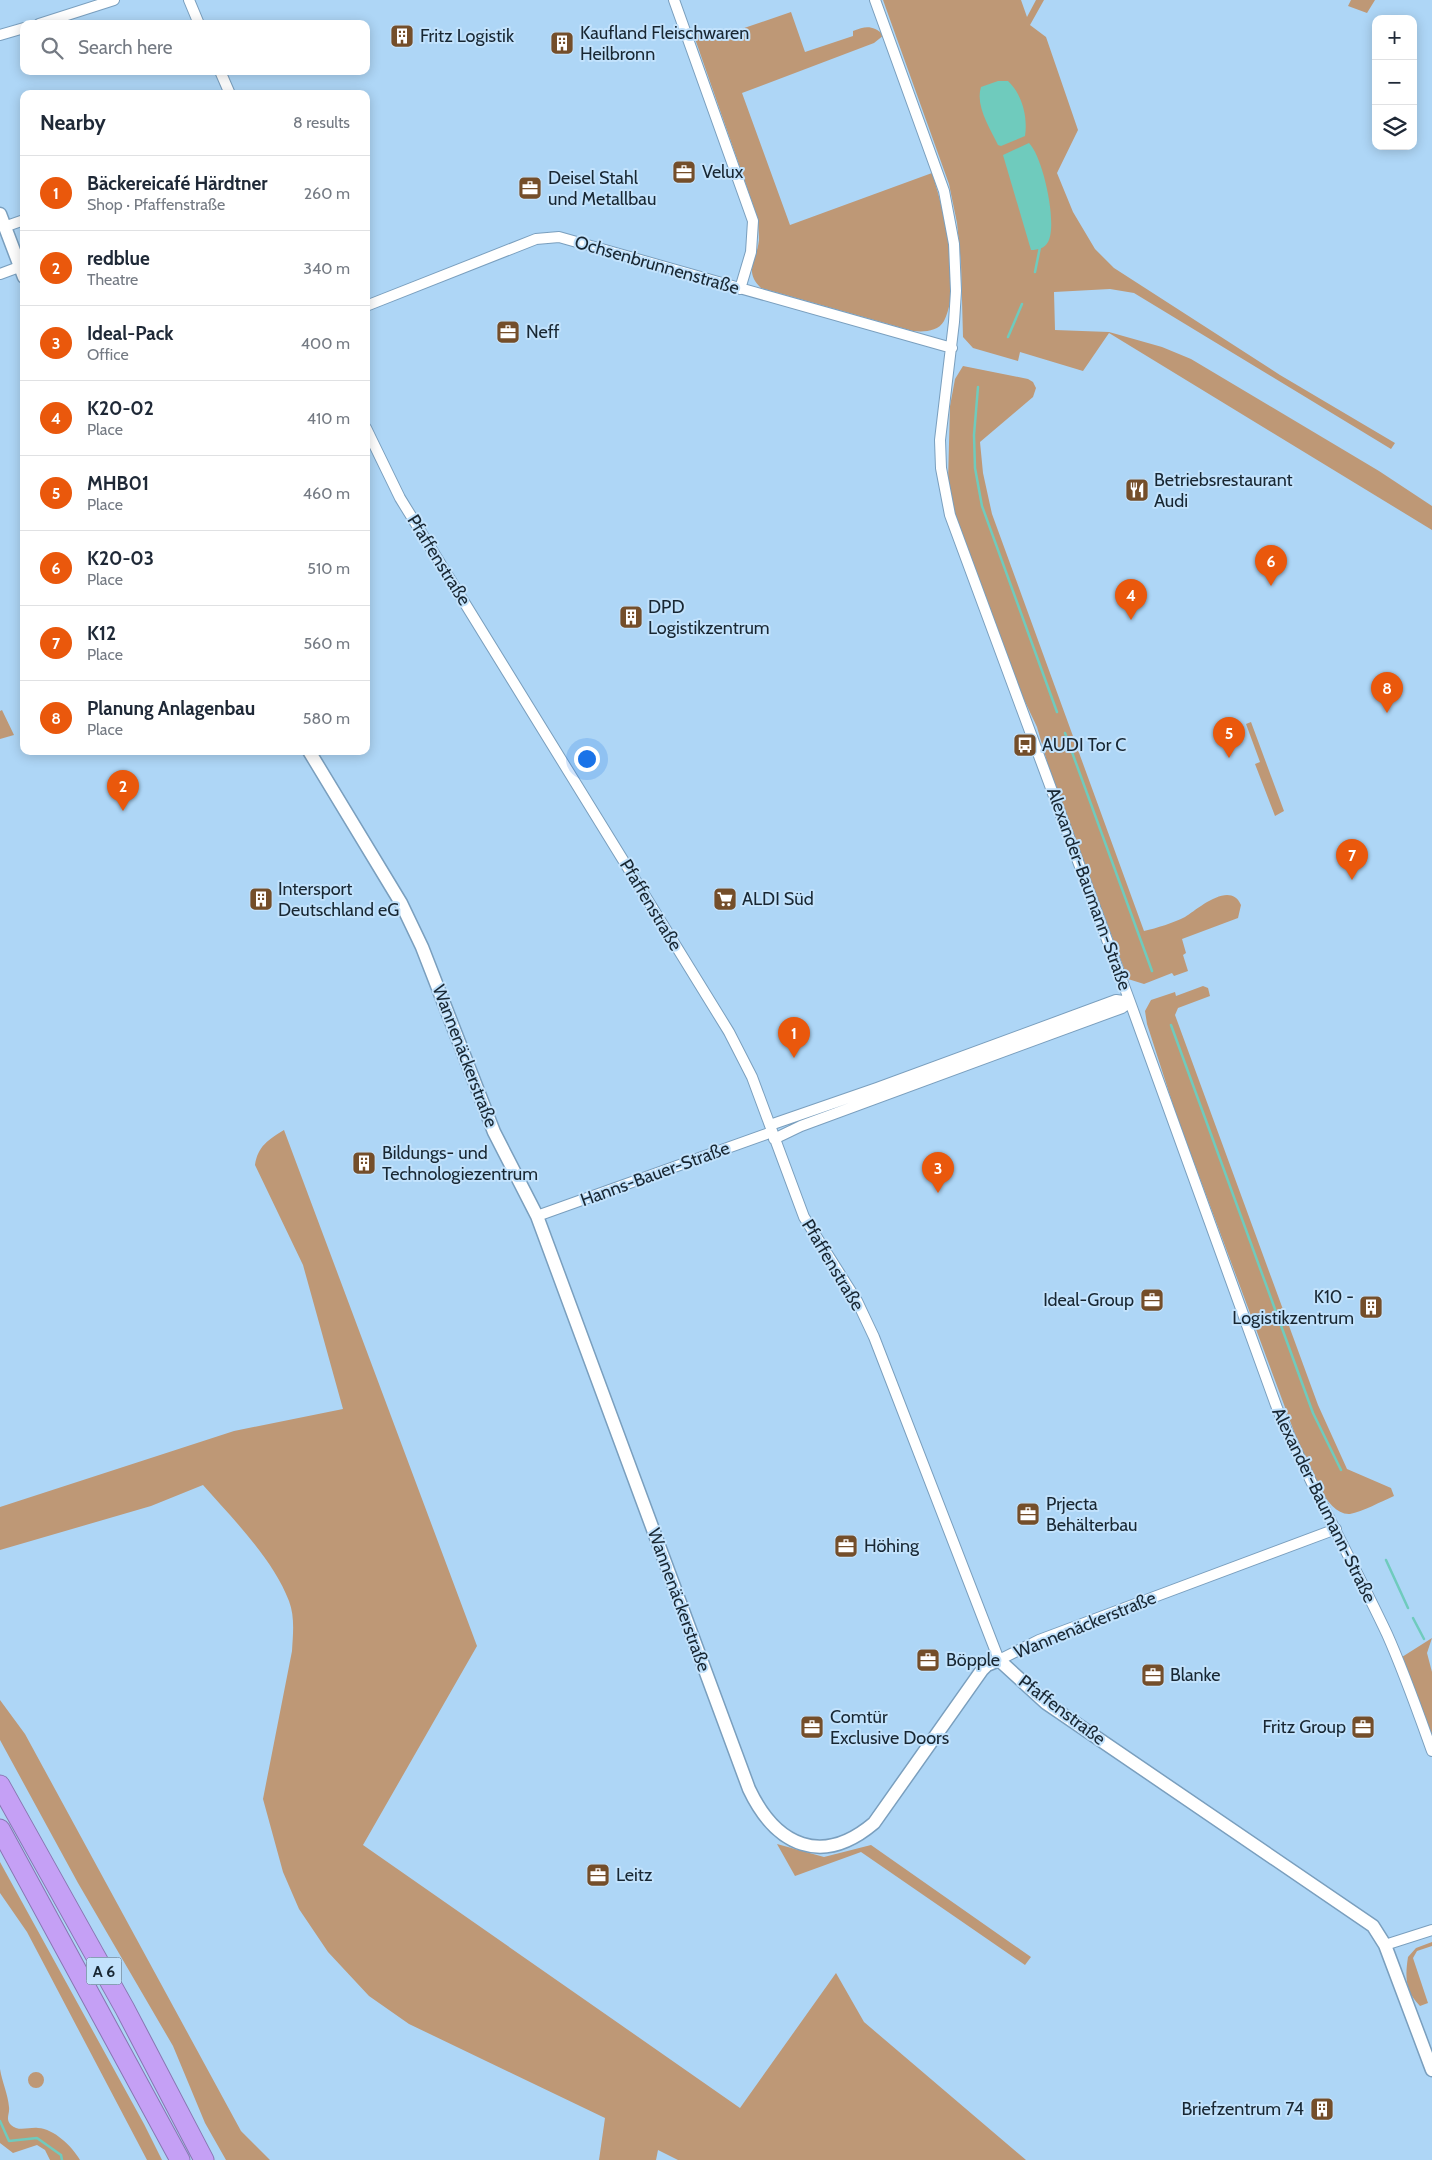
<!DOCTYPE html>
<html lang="en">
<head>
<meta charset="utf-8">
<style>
	:root { --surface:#fff; --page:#f6f6f7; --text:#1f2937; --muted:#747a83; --line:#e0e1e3; --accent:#ea580c }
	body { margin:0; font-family:Cabin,sans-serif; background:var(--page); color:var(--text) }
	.controls { position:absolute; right:15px; top:15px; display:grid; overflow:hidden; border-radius:10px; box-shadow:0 2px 12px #0003 }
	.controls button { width:45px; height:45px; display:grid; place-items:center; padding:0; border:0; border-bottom:1px solid var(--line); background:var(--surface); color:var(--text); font:25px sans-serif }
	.you { position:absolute; left:586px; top:758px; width:18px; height:18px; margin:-12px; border:4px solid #fff; border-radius:50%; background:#1a73e8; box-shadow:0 0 0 8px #1a73e833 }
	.badge { display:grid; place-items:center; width:32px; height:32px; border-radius:50%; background:var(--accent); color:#fff; font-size:16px; font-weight:700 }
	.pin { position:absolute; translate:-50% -41px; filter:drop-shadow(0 1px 2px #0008) }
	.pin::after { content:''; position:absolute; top:26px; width:18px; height:15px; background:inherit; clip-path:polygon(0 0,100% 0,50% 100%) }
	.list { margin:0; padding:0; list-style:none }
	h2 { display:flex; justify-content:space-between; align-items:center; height:65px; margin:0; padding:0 20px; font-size:21px }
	h2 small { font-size:16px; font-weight:400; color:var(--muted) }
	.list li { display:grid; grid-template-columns:32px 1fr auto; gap:15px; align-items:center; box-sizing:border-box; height:75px; padding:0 20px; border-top:1px solid var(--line) }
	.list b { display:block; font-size:19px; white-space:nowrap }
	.list p { margin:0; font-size:16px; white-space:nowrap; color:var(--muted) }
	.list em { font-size:16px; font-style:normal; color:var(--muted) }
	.icon { flex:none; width:28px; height:28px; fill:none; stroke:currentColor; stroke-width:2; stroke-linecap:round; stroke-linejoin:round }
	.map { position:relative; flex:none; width:1432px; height:2160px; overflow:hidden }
	.search { position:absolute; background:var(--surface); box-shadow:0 2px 12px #0003; left:20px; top:20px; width:350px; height:55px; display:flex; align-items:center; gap:12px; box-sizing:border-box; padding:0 18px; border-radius:10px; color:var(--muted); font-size:19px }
	.panel { position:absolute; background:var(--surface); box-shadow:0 2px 12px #0003; left:20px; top:90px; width:350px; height:665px; border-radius:10px }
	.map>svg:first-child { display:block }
</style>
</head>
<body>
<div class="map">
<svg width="1432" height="2160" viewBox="0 0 1432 2160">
	<rect width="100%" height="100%" fill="#aed6f6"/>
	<path fill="#be9876" d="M 883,0 L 1021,0 L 1027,17 L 1036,0 L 1044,0 L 1030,25 L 1046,37 L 1078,130 L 1057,173 L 1073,212 L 1095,249 L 1114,268 L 1280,375 L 1395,443 L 1391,449 L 1134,293 L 1110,289 L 1054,292 L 1055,330 L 1109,332 L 1162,347 L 1191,359 L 1379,471 L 1432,506 L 1432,530 L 1109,333 L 1083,371 L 1020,352 L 1018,361 L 973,348 L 963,337 L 961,263 L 957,223 L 949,184 Z
		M 1351,0 L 1375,0 L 1367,13 L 1348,6 Z
		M 791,12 L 805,52 L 853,36 L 853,31 C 866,26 872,25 884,35 L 874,43 L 742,93 L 790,225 L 932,173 C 944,209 962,286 944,321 C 938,332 923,332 913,331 L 761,288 C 743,271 757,260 759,240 C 759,233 758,226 758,219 L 693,33 L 700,30 L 706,41 Z
		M 963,366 L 1028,379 L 1033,382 L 1036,388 L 1033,397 L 980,442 L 983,473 L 992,514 L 1144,931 C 1157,928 1173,923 1185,917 C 1198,909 1230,880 1241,905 L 1238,918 L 1182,939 L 1186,953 L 1183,955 L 1188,971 L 1174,976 L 1172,973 L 1144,984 L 1128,979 L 1050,772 L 1037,727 L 1020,691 L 955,516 L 948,482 L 950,406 L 955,379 Z
		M 2,710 L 14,735 L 0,739 L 0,711 Z
		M 1251,722 L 1284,811 L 1275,816 L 1255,764 L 1260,762 L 1246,724 Z
		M 1203,986 L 1208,988 L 1210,996 L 1178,1008 L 1175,1015 L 1318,1405 L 1347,1469 L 1391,1488 L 1394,1496 C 1382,1501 1362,1512 1350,1514 C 1326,1516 1307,1463 1299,1445 L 1176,1114 L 1147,1024 L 1145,1011 L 1151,1000 L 1175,992 L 1176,996 Z
		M 284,1130 L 477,1646 L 363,1845 L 740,2108 L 836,1973 L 864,2022 L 1026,2160 L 678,2160 L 658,2150 L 656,2160 L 599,2160 L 605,2118 L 409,2024 L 369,1996 L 328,1952 L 299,1909 L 283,1872 L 263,1799 L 292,1651 C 293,1634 295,1617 289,1601 C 273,1559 233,1519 203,1485 L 151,1506 L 0,1550 L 0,1507 L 234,1431 L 343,1409 L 303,1265 L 255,1165 C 258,1146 268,1140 284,1130 Z
		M 1432,1638 L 1427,1653 L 1432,1672 L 1432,1736 L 1402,1657 Z
		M 0,1700 L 25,1734 L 241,2131 L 270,2160 L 226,2160 L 205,2123 L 173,2046 L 78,1883 L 0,1740 Z
		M 777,1844 L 824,1857 L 871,1845 L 1031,1957 L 1025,1965 L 861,1852 L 795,1876 Z
		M 0,1862 L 144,2124 L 162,2160 L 147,2160 L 27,1932 L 0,1893 Z
		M 1432,1942 L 1432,1946 L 1417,1951 L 1413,1958 L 1428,2003 L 1420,2006 C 1405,1991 1405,1977 1408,1957 L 1416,1948 Z
		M 0,2069 C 2,2082 8,2094 9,2107 C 10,2114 5,2119 11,2125 C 18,2132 29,2127 38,2128 C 54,2129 72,2146 80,2160 L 50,2160 L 45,2150 L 37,2145 L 13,2153 L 0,2143 Z
		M28 2080a8 8 0 1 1 16 0a8 8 0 1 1-16 0Z"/>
	<path fill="#6fcbbd" d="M 998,81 L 1008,81 C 1022,94 1028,117 1025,136 L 1001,146 L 998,145 C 990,128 975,106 981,87 Z
		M 1029,143 C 1043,157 1058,224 1048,242 C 1045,248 1038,250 1031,250 L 1003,155 Z"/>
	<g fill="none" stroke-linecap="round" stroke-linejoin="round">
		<path stroke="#6fcbbd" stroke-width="2.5" d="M 1035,272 L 1040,247
			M 1008,337 L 1022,304
			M 978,387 L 974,435 L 975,468 L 982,506 L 1057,712
			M 1065,733 L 1152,971
			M 1171,1025 L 1313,1413 L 1341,1470
			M 1386,1560 L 1408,1608
			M 1413,1618 L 1424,1639
			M 0,2121 L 9,2141 L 37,2138 L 61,2155 L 62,2160"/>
		<g stroke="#7a9fbe" stroke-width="12">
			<path id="minor" d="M 189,0 L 199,24
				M 674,0 L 753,221 L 751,252 L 740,289
				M 875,0 L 944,191 L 954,244 L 956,291 L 954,322 L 940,440 L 941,468 L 950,515 L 1130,1002 L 1277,1408 C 1310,1485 1351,1558 1387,1634 C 1404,1672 1418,1712 1432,1751
				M 39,24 L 114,0
				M 0,35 L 24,28
				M 220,71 L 230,94
				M 4,227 L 24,220
				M 0,274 L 19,267
				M 366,306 L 536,239 L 559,237 L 952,348
				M 366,428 L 400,498 L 729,1032 L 752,1077 L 804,1217 L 857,1301 L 874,1337 L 999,1660 L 1039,1640 L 1336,1529
				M 770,1125 L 877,1088 L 1116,1000 L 1130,1002
				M 774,1139 L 801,1126 L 1122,1008 L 1130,1002
				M 537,1216 L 772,1132
				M 1385,1945 L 1432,1930"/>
		</g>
		<g stroke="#7a9fbe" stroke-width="15">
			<path id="tertiary" d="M 0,214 L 24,277
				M 309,751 L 401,903 L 422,947 L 494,1132 L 537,1216 L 749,1789 C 776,1846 822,1867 874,1823 L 982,1670 L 987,1665 L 999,1660 L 1046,1703 L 1373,1926 L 1385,1945 L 1432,2070"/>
		</g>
		<g stroke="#8876b1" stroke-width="21">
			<path id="motorway" d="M 0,1785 L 125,2009 L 204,2160
				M 0,1829 L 180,2160"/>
		</g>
		<use href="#minor" stroke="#fff" stroke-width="10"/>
		<use href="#tertiary" stroke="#fff" stroke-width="12"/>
		<use href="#motorway" stroke="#c5a0f5" stroke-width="19"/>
	</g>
	<defs>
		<g id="building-square" transform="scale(1.25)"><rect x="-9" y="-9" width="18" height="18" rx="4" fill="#744e2a" stroke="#c2e2fc"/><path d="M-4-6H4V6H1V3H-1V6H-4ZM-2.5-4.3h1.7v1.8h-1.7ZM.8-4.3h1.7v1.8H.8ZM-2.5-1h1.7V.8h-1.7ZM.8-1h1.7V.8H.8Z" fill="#fff"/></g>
		<g id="office-square" transform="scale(1.25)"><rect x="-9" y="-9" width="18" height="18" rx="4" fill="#744e2a" stroke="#c2e2fc"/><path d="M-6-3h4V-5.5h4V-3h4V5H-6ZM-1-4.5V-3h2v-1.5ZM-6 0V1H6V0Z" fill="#fff"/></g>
		<g id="restaurant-square" transform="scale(1.25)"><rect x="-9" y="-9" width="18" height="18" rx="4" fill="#744e2a" stroke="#c2e2fc"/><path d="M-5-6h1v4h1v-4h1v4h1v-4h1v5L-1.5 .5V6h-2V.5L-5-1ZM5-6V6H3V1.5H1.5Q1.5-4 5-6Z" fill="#fff"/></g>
		<g id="bus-square" transform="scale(1.25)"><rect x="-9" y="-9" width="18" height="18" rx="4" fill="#744e2a" stroke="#c2e2fc"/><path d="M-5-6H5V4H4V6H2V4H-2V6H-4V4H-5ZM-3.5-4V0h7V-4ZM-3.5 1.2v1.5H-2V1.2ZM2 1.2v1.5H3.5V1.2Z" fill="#fff"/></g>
		<g id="supermarket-square" transform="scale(1.25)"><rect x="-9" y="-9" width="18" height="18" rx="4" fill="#744e2a" stroke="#c2e2fc"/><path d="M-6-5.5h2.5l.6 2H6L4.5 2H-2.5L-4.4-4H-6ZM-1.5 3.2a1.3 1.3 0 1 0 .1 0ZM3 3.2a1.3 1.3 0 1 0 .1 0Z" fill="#fff"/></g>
	</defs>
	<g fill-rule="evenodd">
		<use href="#building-square" x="402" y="36"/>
		<use href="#building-square" x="562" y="43"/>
		<use href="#office-square" x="684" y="172"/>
		<use href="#office-square" x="530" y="188"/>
		<use href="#office-square" x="508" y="332"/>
		<use href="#restaurant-square" x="1137" y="490"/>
		<use href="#building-square" x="631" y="617"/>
		<use href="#bus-square" x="1025" y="745"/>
		<use href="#building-square" x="261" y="899"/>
		<use href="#supermarket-square" x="725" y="899"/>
		<use href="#building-square" x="364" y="1163"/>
		<use href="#office-square" x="1152" y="1300"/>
		<use href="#building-square" x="1371" y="1307"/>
		<use href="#office-square" x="1028" y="1514"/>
		<use href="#office-square" x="846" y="1546"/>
		<use href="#office-square" x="928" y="1660"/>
		<use href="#office-square" x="1153" y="1675"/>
		<use href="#office-square" x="812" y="1727"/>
		<use href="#office-square" x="1363" y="1727"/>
		<use href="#office-square" x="598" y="1875"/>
		<use href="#building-square" x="1322" y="2109"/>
	</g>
	<g text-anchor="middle" stroke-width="4" stroke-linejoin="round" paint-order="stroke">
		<rect fill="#c2e2fc" stroke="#4b5f6f" stroke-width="1" x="86.5" y="1957.5" width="35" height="27" rx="4"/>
		<g font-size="16" font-weight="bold" fill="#182733">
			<text x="104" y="1977">A 6</text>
		</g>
		<g font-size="18" fill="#182733" stroke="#c2e2fc" text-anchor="start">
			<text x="580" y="39">Kaufland Fleischwaren<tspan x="580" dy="21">Heilbronn</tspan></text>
			<text x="420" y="42">Fritz Logistik</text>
			<text x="702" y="178">Velux</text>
			<text x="548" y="184">Deisel Stahl<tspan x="548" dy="21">und Metallbau</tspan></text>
			<text x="526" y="338">Neff</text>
			<text x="1154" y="486">Betriebsrestaurant<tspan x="1154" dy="21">Audi</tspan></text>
			<text x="648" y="613">DPD<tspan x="648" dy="21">Logistikzentrum</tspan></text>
			<text x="1042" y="751">AUDI Tor C</text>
			<text x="278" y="895">Intersport<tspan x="278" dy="21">Deutschland eG</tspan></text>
			<text x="742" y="905">ALDI Süd</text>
			<text x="382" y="1159">Bildungs- und<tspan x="382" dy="21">Technologiezentrum</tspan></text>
			<text x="1354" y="1303" text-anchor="end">K10 -<tspan x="1354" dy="21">Logistikzentrum</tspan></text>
			<text x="1134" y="1306" text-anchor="end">Ideal-Group</text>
			<text x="1046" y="1510">Prjecta<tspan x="1046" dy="21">Behälterbau</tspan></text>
			<text x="864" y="1552">Höhing</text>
			<text x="946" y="1666">Böpple</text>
			<text x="1170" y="1681">Blanke</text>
			<text x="830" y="1723">Comtür<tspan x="830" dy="21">Exclusive Doors</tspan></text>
			<text x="1346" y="1733" text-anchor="end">Fritz Group</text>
			<text x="616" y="1881">Leitz</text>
			<text x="1304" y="2115" text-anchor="end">Briefzentrum 74</text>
		</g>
		<g font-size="18" fill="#182733" stroke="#c2e2fc">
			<text transform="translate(657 265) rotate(16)" y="6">Ochsenbrunnenstraße</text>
			<text transform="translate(439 560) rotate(58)" y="6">Pfaffenstraße</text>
			<text transform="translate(1089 889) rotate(70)" y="6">Alexander-Baumann-Straße</text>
			<text transform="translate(651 905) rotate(59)" y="6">Pfaffenstraße</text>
			<text transform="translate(465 1056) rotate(69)" y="6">Wannenäckerstraße</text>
			<text transform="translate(655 1174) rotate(-20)" y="6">Hanns-Bauer-Straße</text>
			<text transform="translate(833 1265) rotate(59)" y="6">Pfaffenstraße</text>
			<text transform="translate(1324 1505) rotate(64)" y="6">Alexander-Baumann-Straße</text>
			<text transform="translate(679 1600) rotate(70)" y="6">Wannenäckerstraße</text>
			<text transform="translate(1085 1625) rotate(-22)" y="6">Wannenäckerstraße</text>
			<text transform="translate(1062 1710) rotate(37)" y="6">Pfaffenstraße</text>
		</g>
	</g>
</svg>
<div class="controls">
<button>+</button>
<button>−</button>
<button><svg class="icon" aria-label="layers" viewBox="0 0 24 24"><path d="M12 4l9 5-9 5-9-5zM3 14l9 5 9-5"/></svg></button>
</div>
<div class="you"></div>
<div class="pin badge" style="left:794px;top:1058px">1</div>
<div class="pin badge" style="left:123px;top:811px">2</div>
<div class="pin badge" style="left:938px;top:1193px">3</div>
<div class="pin badge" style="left:1131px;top:620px">4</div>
<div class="pin badge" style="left:1229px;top:758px">5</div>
<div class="pin badge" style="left:1271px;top:586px">6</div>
<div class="pin badge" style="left:1352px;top:880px">7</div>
<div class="pin badge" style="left:1387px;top:713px">8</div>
<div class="search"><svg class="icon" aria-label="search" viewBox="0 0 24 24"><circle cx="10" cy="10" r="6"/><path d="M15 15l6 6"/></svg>Search here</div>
<section class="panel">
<h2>Nearby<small>8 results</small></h2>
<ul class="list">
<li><span class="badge">1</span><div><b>Bäckereicafé Härdtner</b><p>Shop · Pfaffenstraße</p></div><em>260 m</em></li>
<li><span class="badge">2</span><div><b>redblue</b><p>Theatre</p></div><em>340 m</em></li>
<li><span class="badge">3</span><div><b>Ideal-Pack</b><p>Office</p></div><em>400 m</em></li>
<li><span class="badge">4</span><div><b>K20-02</b><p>Place</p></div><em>410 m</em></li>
<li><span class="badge">5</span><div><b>MHB01</b><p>Place</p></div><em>460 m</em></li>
<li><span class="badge">6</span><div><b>K20-03</b><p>Place</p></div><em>510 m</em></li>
<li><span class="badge">7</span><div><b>K12</b><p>Place</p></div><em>560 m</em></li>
<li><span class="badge">8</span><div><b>Planung Anlagenbau</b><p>Place</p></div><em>580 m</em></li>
</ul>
</section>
</div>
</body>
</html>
